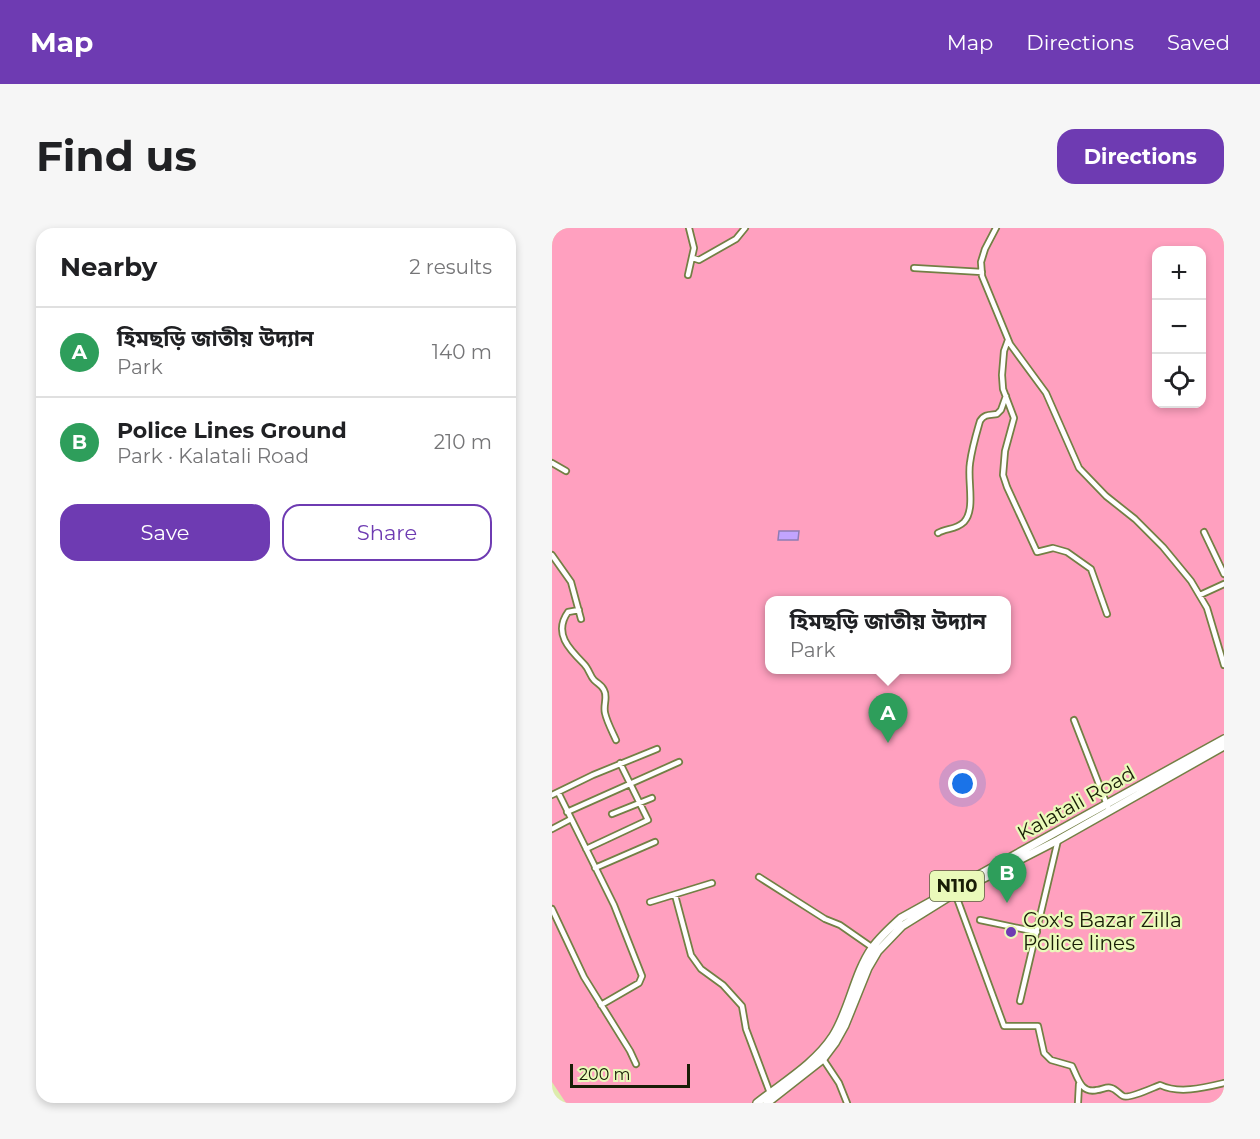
<!DOCTYPE html>
<html lang="en">
<head>
<meta charset="utf-8">
<style>
	:root { --surface:#fff; --page:#f6f6f6; --text:#202124; --muted:#757577; --line:#e0e0e0; --accent:#6e3bb2 }
	body { margin:0; font-family:Montserrat,"Noto Sans Bengali",sans-serif; background:var(--page); color:var(--text) }
	.controls { position:absolute; right:18px; top:18px; display:grid; overflow:hidden; border-radius:12px; box-shadow:0 3px 9px #0003 }
	.controls button { width:54px; height:54px; display:grid; place-items:center; padding:0; border:0; border-bottom:2px solid var(--line); background:var(--surface); color:var(--text); font:30px sans-serif }
	.scale { position:absolute; left:18px; bottom:15px; width:120px; box-sizing:border-box; padding-left:6px; border:3px solid #191e06; border-top:0; font-size:16px; line-height:21px; white-space:nowrap; color:#191e06; -webkit-text-stroke:4px #eafaba; paint-order:stroke }
	.you { position:absolute; left:411px; top:556px; width:21px; height:21px; margin:-15px; border:4px solid #fff; border-radius:50%; background:#1a73e8; box-shadow:0 0 0 9px #1a73e833 }
	.badge { display:grid; place-items:center; width:39px; height:39px; border-radius:50%; background:var(--accent); color:#fff; font-size:20px; font-weight:700 }
	.pin { position:absolute; translate:-50% -50px; filter:drop-shadow(0 2px 3px #0008) }
	.pin::after { content:''; position:absolute; top:32px; width:21px; height:18px; background:inherit; clip-path:polygon(0 0,100% 0,50% 100%) }
	.popup { position:absolute; left:213px; top:368px; width:246px; height:78px; box-sizing:border-box; display:grid; place-content:center; border-radius:12px; background:var(--surface); filter:drop-shadow(0 2px 4px #0005); font-size:20px; white-space:nowrap; color:var(--muted) }
	.popup b { font-size:22px; color:var(--text) }
	.popup::after { content:''; position:absolute; left:50%; top:100%; margin-left:-12px; border:12px solid transparent; border-top-color:var(--surface) }
	.list { margin:0; padding:0; list-style:none }
	h2 { display:flex; justify-content:space-between; align-items:center; height:78px; margin:0; padding:0 24px; font-size:26px }
	h2 small { font-size:20px; font-weight:400; color:var(--muted) }
	.list li { display:grid; grid-template-columns:39px 1fr auto; gap:18px; align-items:center; box-sizing:border-box; height:90px; padding:0 24px; border-top:2px solid var(--line) }
	.list b { display:block; font-size:22px; white-space:nowrap }
	.list p { margin:0; font-size:20px; white-space:nowrap; color:var(--muted) }
	.list em { font-size:20px; font-style:normal; color:var(--muted) }
	.actions { display:flex; gap:12px; padding:18px 24px }
	.actions a { flex:1; padding:14px 0; border:2px solid var(--accent); border-radius:18px; text-align:center; font-size:21px; color:var(--accent) }
	.actions .main { background:var(--accent); color:#fff }
	.icon { flex:none; width:33px; height:33px; fill:none; stroke:currentColor; stroke-width:2; stroke-linecap:round; stroke-linejoin:round }
	.map { position:relative; flex:none; width:672px; height:875px; overflow:hidden; border-radius:18px }
	header { display:flex; align-items:center; gap:36px; box-sizing:border-box; height:84px; padding:0 30px; background:var(--accent); color:#fff }
	header strong { font-size:28px }
	nav { display:flex; gap:33px; margin-inline-start:auto; font-size:21px }
	.intro { display:flex; align-items:center; justify-content:space-between; box-sizing:border-box; height:144px; padding:0 36px }
	h1 { margin:0; font-size:42px }
	.button { padding:15px 27px; border-radius:18px; background:var(--accent); color:#fff; font-size:21px; font-weight:700 }
	main { display:flex; gap:36px; padding:0 36px }
	aside { flex:1; background:var(--surface); border-radius:18px; box-shadow:0 3px 9px #0003 }
	.map>svg:first-child { display:block }
</style>
</head>
<body>
<header>
<strong>Map</strong>
<nav><a>Map</a><a>Directions</a><a>Saved</a></nav>
</header>
<div class="intro"><h1>Find us</h1><a class="button">Directions</a></div>
<main>
<aside>
<h2>Nearby<small>2 results</small></h2>
<ul class="list">
<li><span class="badge" style="background:#2e9e5b">A</span><div><b>হিমছড়ি জাতীয় উদ্যান</b><p>Park</p></div><em>140 m</em></li>
<li><span class="badge" style="background:#2e9e5b">B</span><div><b>Police Lines Ground</b><p>Park · Kalatali Road</p></div><em>210 m</em></li>
</ul>
<div class="actions"><a class="main">Save</a><a>Share</a></div>
</aside>
<div class="map">
<svg width="672" height="875" viewBox="0 0 672 875">
	<rect width="100%" height="100%" fill="#ddecad"/>
	<path fill="#ffa0bf" fill-rule="evenodd" d="M 0,0 L 672,0 L 672,875 L 14,875 L 0,854 ZM 604,22 L 650,22 L 650,176 L 604,176 ZM 218,372 L 454,372 L 454,442 L 218,442 Z"/>
	<path fill="#c2a4fe" stroke="#8f7cb4" stroke-width="1.5" d="M 227,303 L 247,303 L 246,312 L 226,312 Z"/>
	<g fill="none" stroke-linecap="round" stroke-linejoin="round">
		<g stroke="#737f44" stroke-width="8">
			<path id="minor" d="M 444,0 L 433,21 L 429,34 L 430,48 L 458,116 L 494,165 L 527,240 L 554,268 L 583,291 L 611,319 L 639,353 L 655,380 L 672,437
				M 141,30 L 147,32 L 184,11 L 193,0
				M 362,40 L 430,44
				M 136,47 L 142,20 L 137,0
				M 456,112 L 452,123 L 450,147 L 451,161 L 462,190 L 453,223 L 451,247 L 455,259 L 485,324 L 501,320 L 515,324 L 539,341 L 555,386
				M 0,235 L 14,243
				M 652,304 L 672,346
				M 386,305 C 394,300 404,302 412,294 C 424,281 415,252 418,235 C 420,220 424,207 428,193 C 432,186 438,187 445,186 L 449,182 L 454,168
				M 0,327 L 19,354 L 29,391
				M 648,367 L 672,356
				M 27,382 L 16,384 C 1,405 17,421 32,436 C 37,441 38,448 42,452 C 46,456 50,457 52,462 C 56,469 51,477 53,485 C 55,494 60,503 64,512
				M 522,492 L 557,582
				M 6,564 L 62,677 L 90,748 L 87,755 L 49,777
				M 0,567 L 41,547 L 105,521
				M 15,584 L 127,534
				M 60,586 L 100,570
				M 0,601 L 19,591
				M 34,621 L 96,592 L 68,535
				M 43,640 L 103,614
				M 207,649 L 273,691 L 288,697 L 321,720
				M 403,665 L 452,798 L 486,798 L 492,825 L 499,832 L 520,838 C 526,850 529,866 545,862 C 550,862 555,858 559,860 C 564,861 567,866 571,868 C 577,871 600,860 608,857 C 627,866 651,860 672,855
				M 123,667 L 139,727 L 149,741 L 171,757 L 190,778 L 194,801 L 218,865
				M 98,674 L 160,655
				M 0,681 L 32,749 L 78,823 L 84,836
				M 428,692 L 485,704
				M 468,773 L 506,612
				M 271,831 L 287,855 L 295,875
				M 526,875 L 527,856"/>
		</g>
		<g stroke="#737f44" stroke-width="10">
			<path id="highway" d="M 205,875 C 230,855 263,836 281,808 C 298,781 302,746 320,720 C 328,709 339,699 349,690 L 672,511
				M 215,875 L 271,831 L 283,815 L 293,797 L 316,740 L 326,723 L 350,698 L 403,665 L 506,612 L 672,518"/>
		</g>
		<use href="#minor" stroke="#fff" stroke-width="4.5"/>
		<use href="#highway" stroke="#fff" stroke-width="7"/>
	</g>
	<circle fill="#6e3bb2" stroke="#eafaba" stroke-width="2" cx="459" cy="704" r="6"/>
	<g text-anchor="middle" stroke-width="4.5" stroke-linejoin="round" paint-order="stroke">
		<rect fill="#eafaba" stroke="#58603c" stroke-width="1.5" x="378" y="643" width="54" height="30" rx="4.5"/>
		<g font-size="18" font-weight="bold" fill="#191e06">
			<text x="405" y="664">N110</text>
		</g>
		<g font-size="20" fill="#191e06" stroke="#eafaba">
			<text transform="translate(524 575) rotate(-29)" y="7">Kalatali Road</text>
		</g>
		<g font-size="20" fill="#191e06" stroke="#eafaba" text-anchor="start">
			<text x="471" y="699">Cox's Bazar Zilla<tspan x="471" dy="23">Police lines</tspan></text>
		</g>
	</g>
</svg>
<div class="controls">
<button>+</button>
<button>−</button>
<button><svg class="icon" aria-label="locate" viewBox="0 0 24 24"><circle cx="12" cy="12" r="6"/><path d="M12 2v4M12 18v4M2 12h4M18 12h4"/></svg></button>
</div>
<div class="scale">200 m</div>
<div class="you"></div>
<div class="pin badge" style="left:336px;top:515px;background:#2e9e5b">A</div>
<div class="popup"><b>হিমছড়ি জাতীয় উদ্যান</b>Park</div>
<div class="pin badge" style="left:455px;top:675px;background:#2e9e5b">B</div>
</div>
</main>
</body>
</html>
